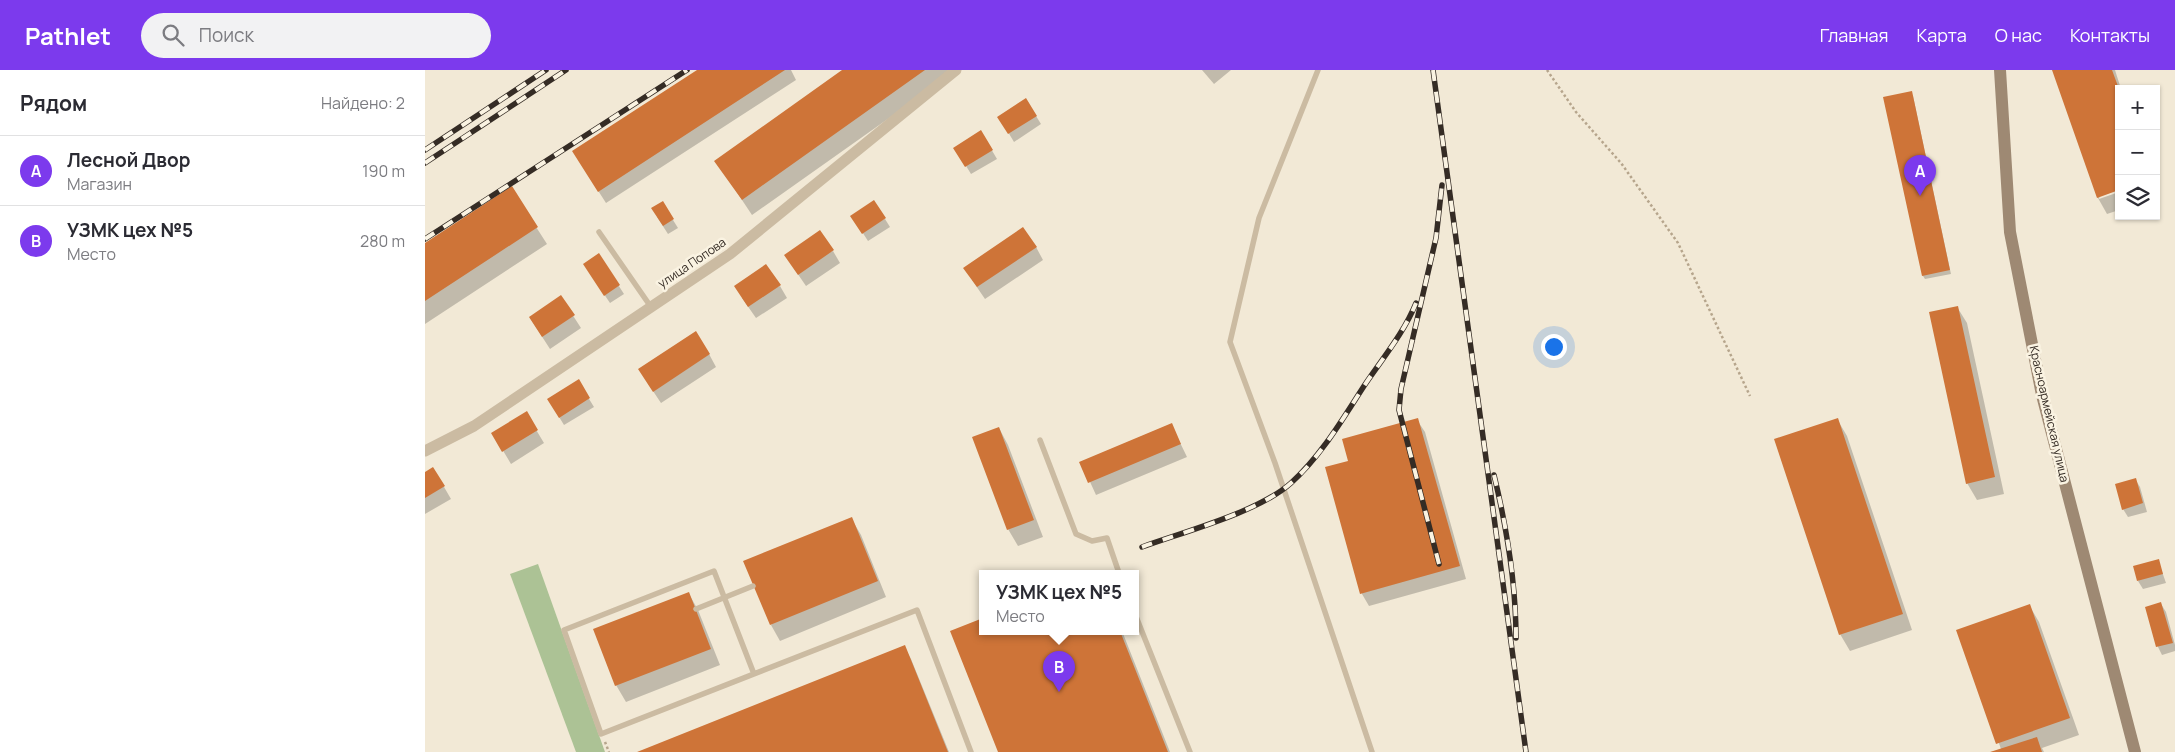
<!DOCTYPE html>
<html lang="ru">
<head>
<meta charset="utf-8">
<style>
	:root { --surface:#fff; --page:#f2f2f3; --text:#2b2b33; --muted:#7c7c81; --line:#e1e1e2; --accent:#7c3aed }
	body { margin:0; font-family:Manrope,sans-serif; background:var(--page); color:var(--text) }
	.controls { position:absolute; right:15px; top:15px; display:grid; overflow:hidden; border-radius:0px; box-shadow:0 1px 4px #0004 }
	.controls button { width:45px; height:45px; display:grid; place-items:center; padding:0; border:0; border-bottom:1px solid var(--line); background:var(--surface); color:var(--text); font:25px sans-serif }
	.you { position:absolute; left:1128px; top:276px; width:18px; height:18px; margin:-12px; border:4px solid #fff; border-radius:50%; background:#1a73e8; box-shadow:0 0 0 8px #1a73e833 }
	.badge { display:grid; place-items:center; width:32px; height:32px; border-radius:50%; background:var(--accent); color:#fff; font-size:16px; font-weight:700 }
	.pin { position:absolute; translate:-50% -41px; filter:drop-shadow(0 1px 2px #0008) }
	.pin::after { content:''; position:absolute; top:26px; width:18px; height:15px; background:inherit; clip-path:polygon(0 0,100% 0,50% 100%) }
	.popup { position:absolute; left:554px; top:500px; width:160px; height:65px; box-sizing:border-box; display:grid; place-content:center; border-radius:0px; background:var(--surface); filter:drop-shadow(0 1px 4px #0005); font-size:16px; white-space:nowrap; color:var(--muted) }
	.popup b { font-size:19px; color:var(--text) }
	.popup::after { content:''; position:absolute; left:50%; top:100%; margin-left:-10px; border:10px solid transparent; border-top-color:var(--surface) }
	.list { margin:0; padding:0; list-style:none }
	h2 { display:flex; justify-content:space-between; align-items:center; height:65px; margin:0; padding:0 20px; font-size:21px }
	h2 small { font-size:16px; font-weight:400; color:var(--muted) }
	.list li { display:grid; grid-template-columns:32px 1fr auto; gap:15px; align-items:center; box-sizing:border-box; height:70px; padding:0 20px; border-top:1px solid var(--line) }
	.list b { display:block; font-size:19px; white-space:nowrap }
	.list p { margin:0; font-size:16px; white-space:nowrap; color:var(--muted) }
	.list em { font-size:16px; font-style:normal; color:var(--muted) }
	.icon { flex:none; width:28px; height:28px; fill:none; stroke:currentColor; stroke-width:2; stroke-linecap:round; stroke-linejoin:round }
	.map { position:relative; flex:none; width:1750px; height:682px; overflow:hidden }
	header { display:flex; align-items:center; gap:30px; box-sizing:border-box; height:70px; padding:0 25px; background:var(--accent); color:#fff }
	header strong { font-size:24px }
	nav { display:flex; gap:28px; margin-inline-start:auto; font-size:18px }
	.search { width:350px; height:45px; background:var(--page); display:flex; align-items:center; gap:12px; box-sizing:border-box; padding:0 18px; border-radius:28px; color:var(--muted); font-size:19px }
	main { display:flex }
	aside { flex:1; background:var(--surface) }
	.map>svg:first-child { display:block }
</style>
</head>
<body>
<header>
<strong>Pathlet</strong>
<div class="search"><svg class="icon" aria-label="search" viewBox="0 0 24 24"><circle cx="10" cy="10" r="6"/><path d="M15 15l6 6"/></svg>Поиск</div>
<nav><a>Главная</a><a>Карта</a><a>О нас</a><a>Контакты</a></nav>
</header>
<main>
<aside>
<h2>Рядом<small>Найдено: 2</small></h2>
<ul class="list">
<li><span class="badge">A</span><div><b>Лесной Двор</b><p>Магазин</p></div><em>190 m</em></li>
<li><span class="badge">B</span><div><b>УЗМК цех №5</b><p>Место</p></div><em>280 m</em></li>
</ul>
</aside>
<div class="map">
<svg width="1750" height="682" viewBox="0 0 1750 682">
	<rect width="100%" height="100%" fill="#f2e9d6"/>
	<path fill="#acc295" d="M 113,494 L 180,682 L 151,682 L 85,504 Z"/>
	<path fill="#0003" d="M 274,0 L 366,0 L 371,10 L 181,133 L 156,94 Z
		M 419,0 L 532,0 L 327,145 L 291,91 Z
		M 777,0 L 806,0 L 789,14 Z
		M 1629,0 L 1690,0 L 1696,19 L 1694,19 L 1674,129 L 1694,122 L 1694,140 L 1682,144 L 1673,128 Z
		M 1488,26 L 1526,204 L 1500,209 L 1498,206 Z
		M 601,30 L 616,54 L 589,72 L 574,47 Z
		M 556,62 L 572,89 L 546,104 L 530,78 Z
		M 86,118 L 122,174 L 0,254 L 0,175 Z
		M 232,147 L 248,150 L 253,158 L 243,164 Z
		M 460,149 L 465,157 L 443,171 L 432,154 Z
		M 611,177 L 618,190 L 560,229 L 547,210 Z
		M 408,181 L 415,193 L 381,216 L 368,197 Z
		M 174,185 L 199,224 L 185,233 L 164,202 Z
		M 355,216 L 362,228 L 331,248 L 317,228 Z
		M 136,227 L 156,258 L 125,279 L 105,248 Z
		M 1532,237 L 1542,253 L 1579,424 L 1552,430 L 1542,413 Z
		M 284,284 L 291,297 L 236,333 L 222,312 Z
		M 153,311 L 169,337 L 139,355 L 123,329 Z
		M 101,343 L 119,373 L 86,394 L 68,364 Z
		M 1412,349 L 1422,366 L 1487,560 L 1425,581 L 1415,564 Z
		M 992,350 L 1000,362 L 1041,509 L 944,536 L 937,524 L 901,398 L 925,392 Z
		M 746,354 L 762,387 L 671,425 L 656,392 Z
		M 574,358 L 583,375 L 618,467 L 593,476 L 583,459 Z
		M 8,398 L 26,429 L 0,444 L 0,403 Z
		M 1710,409 L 1715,417 L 1722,442 L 1703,447 L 1698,439 Z
		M 426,448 L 436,465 L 461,527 L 355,571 L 346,555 Z
		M 1733,490 L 1741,513 L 1718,519 L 1713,511 Z
		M 264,524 L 273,540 L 295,595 L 201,632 L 191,615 Z
		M 1736,534 L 1741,542 L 1750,575 L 1750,581 L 1737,585 L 1733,577 L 1722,538 Z
		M 1604,535 L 1614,552 L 1654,665 L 1617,678 L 1619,682 L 1567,682 L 1576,679 L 1533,561 Z
		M 558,561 L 697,561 L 745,682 L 574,682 Z
		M 479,576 L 486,589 L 524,682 L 217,682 Z"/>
	<path fill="#ce7438" d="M 272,0 L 360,0 L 173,122 L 147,81 Z
		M 417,0 L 500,0 L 317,130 L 289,91 Z
		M 1627,0 L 1687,0 L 1694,19 L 1694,120 L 1672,128 Z
		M 1487,21 L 1525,200 L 1497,206 L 1458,27 Z
		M 601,28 L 612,46 L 583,64 L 572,47 Z
		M 556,60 L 568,80 L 540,97 L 528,78 Z
		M 87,116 L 113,157 L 0,231 L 0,173 Z
		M 449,130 L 461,148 L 437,164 L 425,146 Z
		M 238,131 L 249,149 L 238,156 L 226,138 Z
		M 598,157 L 612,177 L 552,217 L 538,198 Z
		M 395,160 L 409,180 L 373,205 L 359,185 Z
		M 174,183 L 195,215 L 179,226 L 158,194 Z
		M 341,194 L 356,215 L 323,237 L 309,216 Z
		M 136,225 L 150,245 L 117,267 L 104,247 Z
		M 1533,236 L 1570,407 L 1541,414 L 1504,242 Z
		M 271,261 L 285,284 L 228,322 L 213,299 Z
		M 154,309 L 165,328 L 134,348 L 122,329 Z
		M 102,341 L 113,360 L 77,382 L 66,363 Z
		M 993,348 L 1035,496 L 935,524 L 900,397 L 923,391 L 917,369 Z
		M 1413,348 L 1478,544 L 1414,565 L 1349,369 Z
		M 747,353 L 756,374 L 663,413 L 654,392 Z
		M 574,357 L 609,450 L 582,460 L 547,367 Z
		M 8,397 L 20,416 L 0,428 L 0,402 Z
		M 1711,408 L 1718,433 L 1697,440 L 1690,414 Z
		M 427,447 L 453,511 L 345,555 L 318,491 Z
		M 1734,489 L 1738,504 L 1712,511 L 1708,496 Z
		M 264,522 L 286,579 L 190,616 L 168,559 Z
		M 1736,532 L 1748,573 L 1731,577 L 1720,537 Z
		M 1605,534 L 1645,648 L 1571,674 L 1531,560 Z
		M 558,548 L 558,561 L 695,561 L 743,682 L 573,682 L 525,561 Z
		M 480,575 L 523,682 L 212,682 Z
		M 1612,667 L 1617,682 L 1565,682 Z"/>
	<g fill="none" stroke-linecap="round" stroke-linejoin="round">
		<path stroke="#b6a58c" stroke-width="2.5" stroke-dasharray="2.5 2.5" stroke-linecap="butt" d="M 1122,0 L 1151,42 L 1196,93 L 1253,173 L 1325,326
			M 180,672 L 184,682"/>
		<path stroke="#cbbba2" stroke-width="5.5" d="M 893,0 L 834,148 L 805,272 L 850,393 L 947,682
			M 174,162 L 226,237
			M 615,370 L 651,464 L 667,471 L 682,468 L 694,503
			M 271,539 L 328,516
			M 710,544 L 765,682
			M 329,604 L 289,501 L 139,560 L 176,664 L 492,540 L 546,682"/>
		<path stroke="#cbbba2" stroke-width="11" d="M 0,381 L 49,356 L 305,184 L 531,0"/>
		<path stroke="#9e8973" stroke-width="12" d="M 1575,0 L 1585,162 L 1617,325 L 1710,682"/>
		<g stroke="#352c25" stroke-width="5.5">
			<path id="rail" d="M 1008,0 L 1101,682
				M 0,80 L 121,0
				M 0,93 L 141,0
				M 0,169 L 262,0
				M 1069,405 C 1082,459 1091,512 1091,568
				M 717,477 C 758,462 834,442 866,413 C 896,386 917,350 939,316 C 957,289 979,263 991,233
				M 1014,494 L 974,340 L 976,319 L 1011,168 L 1017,115"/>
		</g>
		<use href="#rail" stroke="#faf3e2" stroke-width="4" stroke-dasharray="11" stroke-linecap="butt"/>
	</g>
	<g text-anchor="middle" stroke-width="5" stroke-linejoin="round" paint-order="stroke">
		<g font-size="12" fill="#352c25" stroke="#faf3e2">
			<text transform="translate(267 193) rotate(-34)" y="4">улица Попова</text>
			<text transform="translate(1624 344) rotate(77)" y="4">Красноармейская улица</text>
		</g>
	</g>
</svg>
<div class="controls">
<button>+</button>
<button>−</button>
<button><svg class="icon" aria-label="layers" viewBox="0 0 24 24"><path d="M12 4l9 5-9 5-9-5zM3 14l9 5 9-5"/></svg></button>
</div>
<div class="you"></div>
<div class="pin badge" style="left:1495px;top:126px">A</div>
<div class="pin badge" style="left:634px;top:622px">B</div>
<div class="popup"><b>УЗМК цех №5</b>Место</div>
</div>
</main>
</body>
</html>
